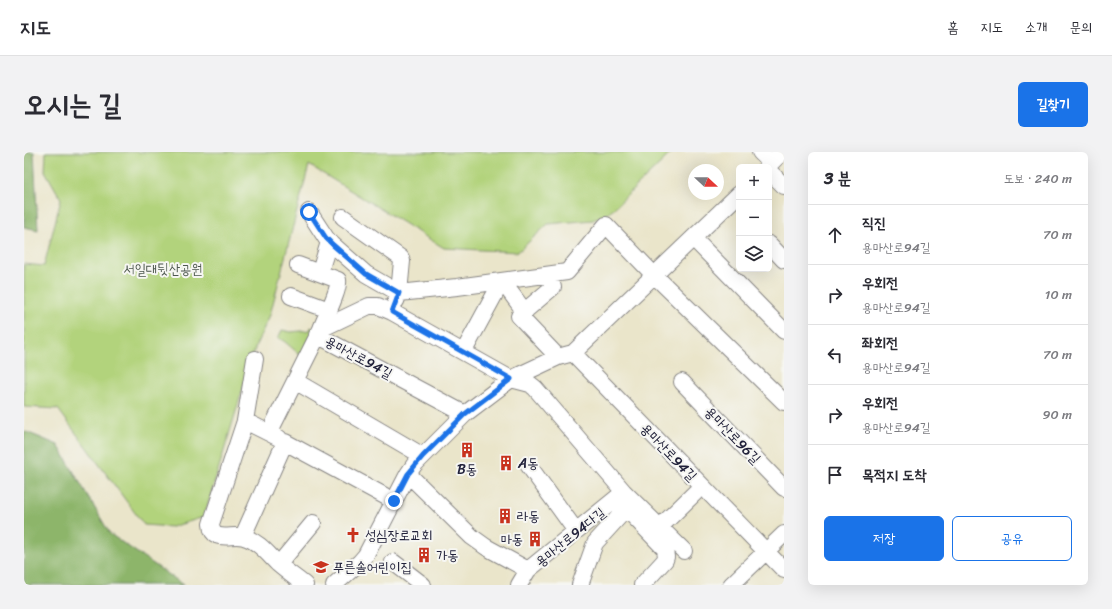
<!DOCTYPE html>
<html lang="ko">
<head>
<meta charset="utf-8">
<style>
	:root { --surface:#fff; --page:#f2f2f3; --text:#2b2b33; --muted:#7c7c81; --line:#e1e1e2; --accent:#1a73e8 }
	body { margin:0; font-family:Sriracha,"Poor Story",sans-serif; background:var(--page); color:var(--text) }
	.controls { position:absolute; right:12px; top:12px; display:grid; overflow:hidden; border-radius:6px; box-shadow:0 4px 16px #0002 }
	.controls button { width:36px; height:36px; display:grid; place-items:center; padding:0; border:0; border-bottom:1px solid var(--line); background:var(--surface); color:var(--text); font:20px sans-serif }
	.compass { position:absolute; left:664px; top:12px; width:36px; height:36px; border-radius:50%; background:var(--surface); box-shadow:0 4px 16px #0002; rotate:112deg }
	.stop { position:absolute; width:12px; height:12px; margin:-9px; border:3px solid #1a73e8; border-radius:50%; background:#fff }
	.stop.end { background:#1a73e8; border-color:#fff; box-shadow:0 1px 4px #0008 }
	.list { margin:0; padding:0; list-style:none }
	h2 { display:flex; justify-content:space-between; align-items:center; height:52px; margin:0; padding:0 16px; font-size:17px }
	h2 small { font-size:13px; font-weight:400; color:var(--muted) }
	.list li { display:grid; grid-template-columns:26px 1fr auto; gap:12px; align-items:center; box-sizing:border-box; height:60px; padding:0 16px; border-top:1px solid var(--line) }
	.list b { display:block; font-size:15px; white-space:nowrap }
	.list p { margin:0; font-size:13px; white-space:nowrap; color:var(--muted) }
	.list em { font-size:13px; font-style:normal; color:var(--muted) }
	.actions { display:flex; gap:8px; padding:12px 16px }
	.actions a { flex:1; padding:9px 0; border:1px solid var(--accent); border-radius:6px; text-align:center; font-size:14px; color:var(--accent) }
	.actions .main { background:var(--accent); color:#fff }
	.icon { flex:none; width:22px; height:22px; fill:none; stroke:currentColor; stroke-width:2; stroke-linecap:round; stroke-linejoin:round }
	.map { position:relative; flex:none; width:760px; height:433px; overflow:hidden; border-radius:6px }
	header { display:flex; align-items:center; gap:24px; box-sizing:border-box; height:56px; padding:0 20px; background:var(--surface); border-bottom:1px solid var(--line) }
	header strong { font-size:19px }
	nav { display:flex; gap:22px; margin-inline-start:auto; font-size:14px }
	.intro { display:flex; align-items:center; justify-content:space-between; box-sizing:border-box; height:96px; padding:0 24px }
	h1 { margin:0; font-size:28px }
	.button { padding:10px 18px; border-radius:6px; background:var(--accent); color:#fff; font-size:14px; font-weight:700 }
	main { display:flex; gap:24px; padding:0 24px }
	aside { flex:1; background:var(--surface); border-radius:6px; box-shadow:0 4px 16px #0002 }
	.map>svg:first-child { display:block }
</style>
</head>
<body>
<header>
<strong>지도</strong>
<nav><a>홈</a><a>지도</a><a>소개</a><a>문의</a></nav>
</header>
<div class="intro"><h1>오시는 길</h1><a class="button">길찾기</a></div>
<main>
<div class="map">
<svg width="760" height="433" viewBox="0 0 760 433">
	<rect width="100%" height="100%" fill="#f6f6f2"/>
	<filter id="ink" filterUnits="userSpaceOnUse"><feTurbulence type="fractalNoise" baseFrequency=".025" numOctaves="2"/><feDisplacementMap in="SourceGraphic" scale="8" xChannelSelector="R" yChannelSelector="G"/><feConvolveMatrix kernelMatrix="1 2 1 2 8 2 1 2 1" color-interpolation-filters="sRGB"/></filter>
	<filter id="wash" filterUnits="userSpaceOnUse"><feTurbulence type="fractalNoise" baseFrequency=".012" numOctaves="4" result="noise"/><feDisplacementMap in="SourceGraphic" scale="16" xChannelSelector="R" yChannelSelector="G"/><feGaussianBlur stdDeviation="0.9" result="paint"/><feColorMatrix in="noise" values="0 0 0 0 0 0 0 0 0 0 0 0 0 0 0 0 0 1.4 0 .05"/><feComposite in="paint" operator="in"/></filter>
	<g filter="url(#wash)">
		<rect width="100%" height="100%" fill="#eae5ca"/>
		<path fill="#b2d37b" stroke="#6a7a5b" d="M 22,0 L 648,0 L 585,61 L 569,68 L 524,72 L 494,100 L 420,96 L 285,13 L 246,163 L 232,193 L 180,365 L 148,375 L 120,373 L 34,257 L 0,255 L 0,112 L 20,114 L 37,47 L 21,19 Z
			M 287,175 L 291,177 L 278,203 C 269,199 264,190 254,186 L 258,178 L 267,180 L 286,178 Z"/>
		<path fill="#8db56b" stroke="#586c53" d="M 0,0 L 10,0 L 14,78 L 0,75 Z
			M 0,279 L 34,293 L 86,382 L 160,433 L 0,433 Z"/>
	</g>
	<g filter="url(#ink)">
		<g fill="none" stroke-linecap="round" stroke-linejoin="round">
			<g stroke="#868482" stroke-width="18">
				<path id="minor" d="M 736,0 L 747,11
					M 743,15 L 758,0
					M 745,19 L 760,34
					M 285,60 L 302,86 L 309,93 L 342,122 L 375,141 L 433,135 L 543,120 L 582,73 L 630,123 L 760,250
					M 319,65 L 377,106 L 378,109 L 375,141 L 372,149
					M 669,86 L 760,179
					M 745,92 L 760,108
					M 274,113 L 314,128 C 316,137 301,166 297,177
					M 298,113 L 305,90
					M 478,129 L 501,160
					M 529,135 L 495,164 L 534,205
					M 267,144 L 305,158
					M 293,183 L 441,262
					M 440,199 L 478,129
					M 549,201 L 760,418
					M 231,207 L 221,269 L 187,372 C 188,392 208,381 220,385 C 234,389 244,402 254,412 C 262,419 272,426 281,433
					M 271,229 L 399,304
					M 658,230 L 760,336
					M 221,269 L 255,286
					M 245,281 L 297,177 L 345,154 L 354,154 L 368,160 L 487,227 L 506,232 L 511,236 L 600,340 L 660,399
					M 505,314 L 552,379
					M 384,322 L 448,385 L 462,395 L 504,418
					M 596,350 L 641,397 L 642,405 L 641,408 L 618,433
					M 636,375 L 678,334
					M 219,384 L 261,290 L 370,349
					M 369,410 L 399,433
					M 255,412 L 289,371
					M 310,433 L 336,410 L 342,403 L 384,322 L 390,313 L 441,262 L 487,227 L 534,205 L 549,201 L 715,42
					M 495,433 L 504,418 L 600,340
					M 556,433 L 571,391 L 602,357
					M 707,433 L 760,382"/>
			</g>
			<use href="#minor" stroke="#fff" stroke-width="16"/>
		</g>
	</g>
	<g fill="none" stroke-linecap="round" stroke-linejoin="round" filter="url(#ink)">
		<path stroke="#1a73e8" stroke-width="5" d="M 285,60 L 302,86 L 309,93 L 342,122 L 375,141 L 368,160 L 487,227 L 441,262 L 399,304 L 384,322 L 370,349"/>
	</g>
	<defs>
		<g id="building-bare" transform="scale(1.2)"><path d="M-4-6H4V6H1V3H-1V6H-4ZM-2.5-4.3h1.7v1.8h-1.7ZM.8-4.3h1.7v1.8H.8ZM-2.5-1h1.7V.8h-1.7ZM.8-1h1.7V.8H.8Z" fill="#c8321e" stroke="#f6f6f2" stroke-width="2.5" paint-order="stroke"/></g>
		<g id="church-bare" transform="scale(1.2)"><path d="M-1.2-6h2.4v3.5h3.3v2.4h-3.3V6h-2.4V-.1h-3.3v-2.4h3.3Z" fill="#c8321e" stroke="#f6f6f2" stroke-width="2.5" paint-order="stroke"/></g>
		<g id="school-bare" transform="scale(1.2)"><path d="M0-5L7-2L0 1L-7-2ZM-4 1L0 2.5L4 1V4Q0 6-4 4Z" fill="#c8321e" stroke="#f6f6f2" stroke-width="2.5" paint-order="stroke"/></g>
	</defs>
	<g fill-rule="evenodd">
		<use href="#building-bare" x="443" y="298"/>
		<use href="#building-bare" x="482" y="311"/>
		<use href="#building-bare" x="481" y="364"/>
		<use href="#church-bare" x="329" y="383"/>
		<use href="#building-bare" x="511" y="387"/>
		<use href="#building-bare" x="400" y="403"/>
		<use href="#school-bare" x="297" y="415"/>
	</g>
	<g text-anchor="middle" stroke-width="4" stroke-linejoin="round" paint-order="stroke">
		<g font-size="14" fill="#4d574e" stroke="#f6f6f2">
			<text x="139" y="122">서일대뒷산공원</text>
		</g>
		<g font-size="14" fill="#22223b" stroke="#f6f6f2">
			<text transform="translate(335 205) rotate(28)" y="5">용마산로94길</text>
			<text transform="translate(709 283) rotate(46)" y="5">용마산로96길</text>
			<text transform="translate(645 300) rotate(46)" y="5">용마산로94길</text>
			<text transform="translate(546 385) rotate(-39)" y="5">용마산로94다길</text>
		</g>
		<g font-size="14" fill="#22223b" stroke="#f6f6f2" text-anchor="start">
			<text x="494" y="316">A동</text>
			<text x="443" y="322" text-anchor="middle">B동</text>
			<text x="493" y="369">라동</text>
			<text x="341" y="388">성심장로교회</text>
			<text x="499" y="392" text-anchor="end">마동</text>
			<text x="412" y="408">가동</text>
			<text x="309" y="420">푸른솔어린이집</text>
		</g>
	</g>
</svg>
<div class="controls">
<button>+</button>
<button>−</button>
<button><svg class="icon" aria-label="layers" viewBox="0 0 24 24"><path d="M12 4l9 5-9 5-9-5zM3 14l9 5 9-5"/></svg></button>
</div>
<svg class="compass" viewBox="-18 -18 36 36"><path d="M0-13l5 13h-10z" fill="#e53935"/><path d="M0 13l5-13h-10z" fill="#7c7c81"/></svg>
<div class="stop" style="left:285px;top:60px"></div>
<div class="stop end" style="left:370px;top:349px"></div>
</div>
<aside>
<h2>3 분<small>도보 · 240 m</small></h2>
<ul class="list">
<li><svg class="icon" aria-label="ahead" viewBox="0 0 24 24"><path d="M12 20V5M6 11l6-6 6 6"/></svg><div><b>직진</b><p>용마산로94길</p></div><em>70 m</em></li>
<li><svg class="icon" aria-label="right" viewBox="0 0 24 24"><path d="M7 20v-9h11M14 6l5 5-5 5"/></svg><div><b>우회전</b><p>용마산로94길</p></div><em>10 m</em></li>
<li><svg class="icon" aria-label="left" viewBox="0 0 24 24"><path d="M17 20v-9H6M10 6l-5 5 5 5"/></svg><div><b>좌회전</b><p>용마산로94길</p></div><em>70 m</em></li>
<li><svg class="icon" aria-label="right" viewBox="0 0 24 24"><path d="M7 20v-9h11M14 6l5 5-5 5"/></svg><div><b>우회전</b><p>용마산로94길</p></div><em>90 m</em></li>
<li><svg class="icon" aria-label="arrive" viewBox="0 0 24 24"><path d="M6 21V4h12l-3 4 3 4H6"/></svg><div><b>목적지 도착</b></div></li>
</ul>
<div class="actions"><a class="main">저장</a><a>공유</a></div>
</aside>
</main>
</body>
</html>
